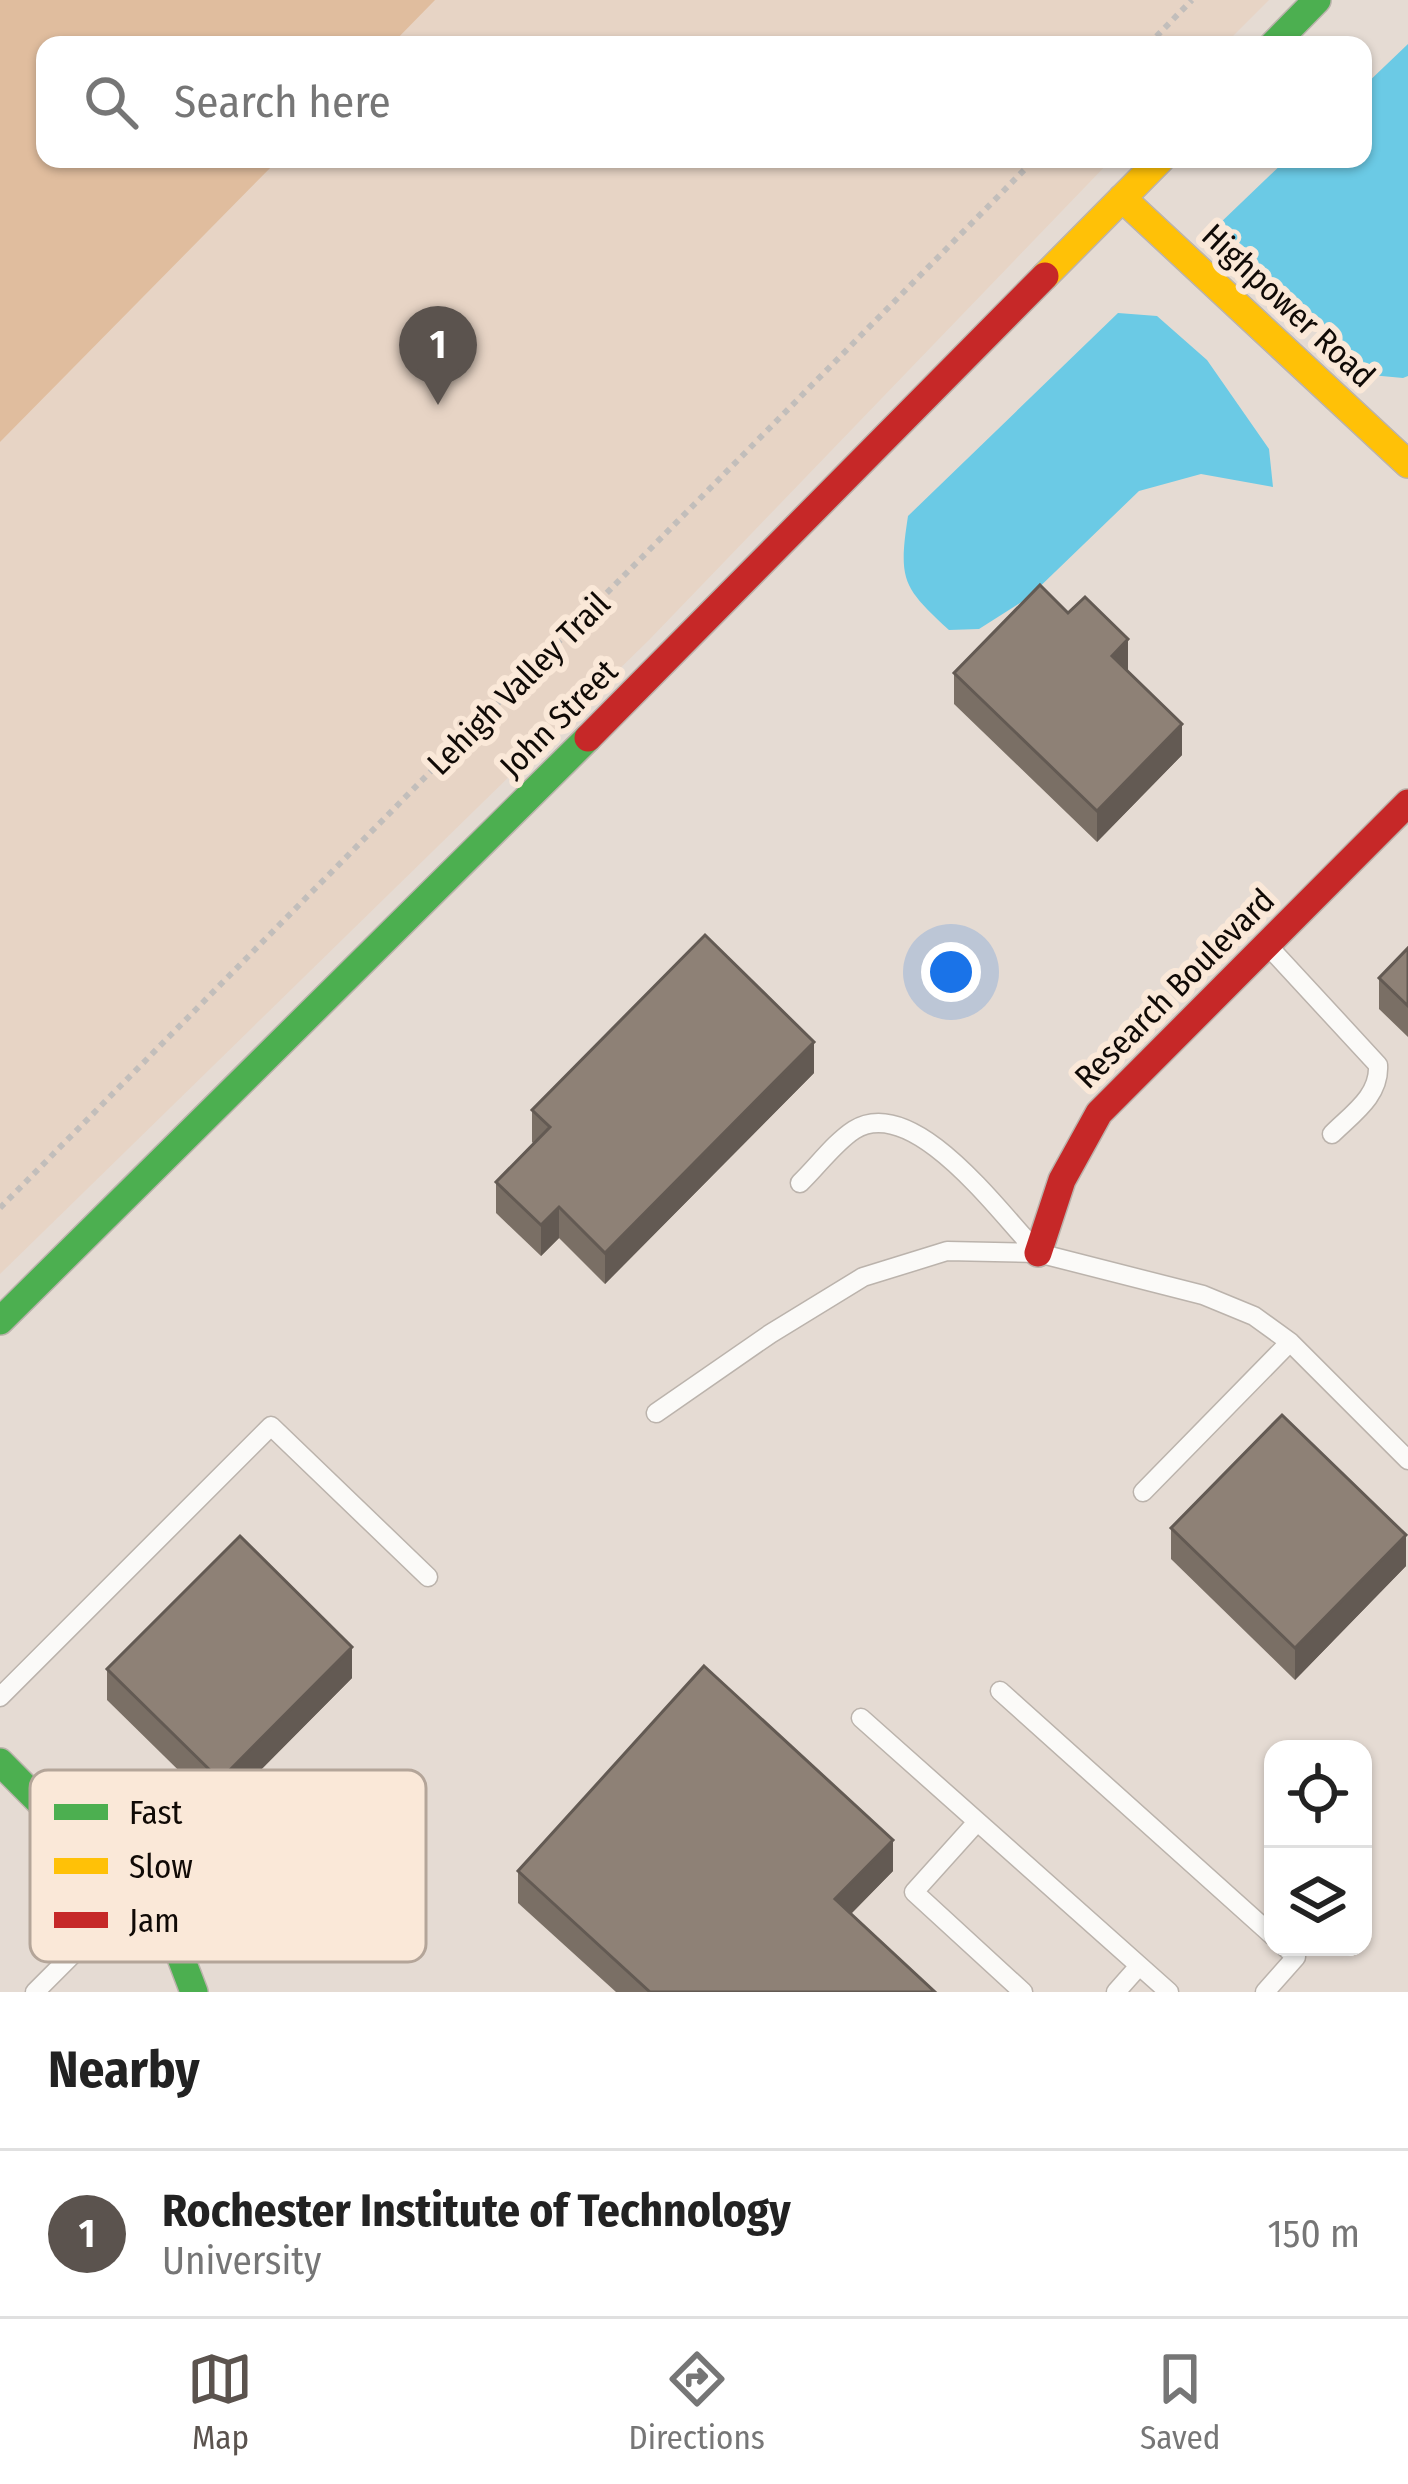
<!DOCTYPE html>
<html lang="en">
<head>
<meta charset="utf-8">
<style>
	:root { --surface:#fff; --page:#f6f6f6; --text:#222; --muted:#767676; --line:#e0e0e0; --accent:#5b534e }
	body { margin:0; font-family:"Fira Sans Condensed",sans-serif; background:var(--page); color:var(--text) }
	.controls { position:absolute; right:36px; bottom:36px; display:grid; overflow:hidden; border-radius:24px; box-shadow:0 3px 9px #0004 }
	.controls button { width:108px; height:108px; display:grid; place-items:center; padding:0; border:0; border-bottom:3px solid var(--line); background:var(--surface); color:var(--text); font:60px sans-serif }
	.you { position:absolute; left:951px; top:972px; width:42px; height:42px; margin:-30px; border:9px solid #fff; border-radius:50%; background:#1a73e8; box-shadow:0 0 0 18px #1a73e833 }
	.badge { display:grid; place-items:center; width:78px; height:78px; border-radius:50%; background:var(--accent); color:#fff; font-size:39px; font-weight:700 }
	.pin { position:absolute; translate:-50% -99px; filter:drop-shadow(0 3px 6px #0008) }
	.pin::after { content:''; position:absolute; top:63px; width:42px; height:36px; background:inherit; clip-path:polygon(0 0,100% 0,50% 100%) }
	.list { margin:0; padding:0; list-style:none }
	h2 { display:flex; justify-content:space-between; align-items:center; height:156px; margin:0; padding:0 48px; font-size:51px }
	h2 small { font-size:39px; font-weight:400; color:var(--muted) }
	.list li { display:grid; grid-template-columns:78px 1fr auto; gap:36px; align-items:center; box-sizing:border-box; height:168px; padding:0 48px; border-top:3px solid var(--line) }
	.list b { display:block; font-size:45px; white-space:nowrap }
	.list p { margin:0; font-size:39px; white-space:nowrap; color:var(--muted) }
	.list em { font-size:39px; font-style:normal; color:var(--muted) }
	.icon { flex:none; width:66px; height:66px; fill:none; stroke:currentColor; stroke-width:2; stroke-linecap:round; stroke-linejoin:round }
	.map { position:relative; flex:none; width:1408px; height:1992px; overflow:hidden }
	.search { position:absolute; background:var(--surface); box-shadow:0 3px 9px #0004; left:36px; right:36px; top:36px; height:132px; display:flex; align-items:center; gap:30px; box-sizing:border-box; padding:0 42px; border-radius:24px; color:var(--muted); font-size:45px }
	.sheet { height:324px; background:var(--surface) }
	nav { display:flex; justify-content:space-around; align-items:center; box-sizing:border-box; height:168px; border-top:3px solid var(--line); background:var(--surface); font-size:33px; color:var(--muted) }
	nav a { display:grid; justify-items:center; gap:6px }
	nav .on { color:var(--accent) }
	.map>svg:first-child { display:block }
</style>
</head>
<body>
<div class="map">
<svg width="1408" height="1992" viewBox="0 0 1408 1992">
	<rect width="100%" height="100%" fill="#e5dbd3"/>
	<path fill="#e7d4c5" d="M 0,0 L 1269,0 L 1224,45 L 45,45 L 45,159 L 1112,159 L 649,640 L 0,1274 Z"/>
	<path fill="#e0bd9e" d="M 0,0 L 435,0 L 391,45 L 45,45 L 45,159 L 279,159 L 0,442 Z"/>
	<path fill="#6bcae5" d="M 1408,44 L 1408,376 L 1403,378 L 1360,374 L 1217,226 L 1287,159 L 1363,159 L 1363,87 Z
		M 1118,313 L 1157,316 L 1207,360 L 1269,449 L 1273,487 L 1201,474 L 1139,491 L 1028,598 L 979,629 L 949,630 C 903,587 898,581 908,516 Z"/>
	<g fill="none" stroke-linecap="round" stroke-linejoin="round">
		<g stroke="#bbb3ac" stroke-width="21">
			<path id="lane" d="M 1270,948 L 1378,1065 C 1380,1096 1352,1114 1332,1134
				M 800,1183 C 817,1167 834,1143 854,1130 C 912,1094 995,1207 1031,1245
				M 656,1413 L 770,1334 L 863,1277 L 947,1251 L 1038,1253 L 1203,1295 L 1254,1316 L 1290,1342 L 1408,1460
				M 1143,1492 L 1290,1342
				M 1000,1691 L 1273,1936
				M 0,1697 L 271,1426 L 428,1577
				M 861,1718 L 1169,1992
				M 977,1822 L 914,1892 L 1023,1992
				M 35,1992 L 129,1898
				M 1116,1992 L 1139,1966
				M 1265,1992 L 1296,1957 L 1285,1947"/>
		</g>
		<g stroke="#bbb3ac" stroke-width="30">
			<path id="fast" d="M 1273,45 L 1317,0
				M 0,1321 L 588,738
				M 0,1762 L 132,1895 L 178,1950 L 194,1992"/>
		</g>
		<g stroke="#bbb3ac" stroke-width="30">
			<path id="slow" d="M 1122,198 L 1408,464
				M 1045,276 L 1161,159"/>
		</g>
		<g stroke="#bbb3ac" stroke-width="30">
			<path id="jam" d="M 588,738 L 1045,276
				M 1038,1253 L 1062,1180 L 1099,1113 L 1408,803"/>
		</g>
		<path stroke="#c2bebb" stroke-width="6" stroke-dasharray="6 6" stroke-linecap="butt" d="M 1148,45 L 1192,0
			M 0,1208 L 1035,159"/>
		<use href="#lane" stroke="#fbfaf8" stroke-width="18"/>
		<use href="#fast" stroke="#4caf50" stroke-width="27"/>
		<use href="#slow" stroke="#ffc107" stroke-width="27"/>
		<use href="#jam" stroke="#c62828" stroke-width="27"/>
	</g>
	<path fill="#7a6f65" d="M 1128,671 L 1182,755 L 1097,842 L 954,704 L 954,673 Z
		M 1408,948 L 1408,1037 L 1379,1009 L 1379,978 Z
		M 814,1073 L 605,1284 L 559,1238 L 541,1256 L 496,1213 L 496,1182 L 534,1144 L 532,1142 L 532,1110 Z
		M 1171,1528 L 1406,1566 L 1295,1680 L 1171,1559 Z
		M 107,1669 L 352,1678 L 220,1811 L 107,1700 Z
		M 518,1871 L 893,1871 L 851,1914 L 935,1992 L 616,1992 L 518,1903 Z"/>
	<path fill="#635a53" d="M 1128,639 L 1128,671 L 1112,688 L 1112,656 Z
		M 1182,724 L 1182,755 L 1097,842 L 1097,811 Z
		M 814,1042 L 814,1073 L 605,1284 L 605,1253 Z
		M 559,1207 L 559,1238 L 541,1256 L 541,1225 Z
		M 1406,1535 L 1406,1566 L 1295,1680 L 1295,1648 Z
		M 352,1647 L 352,1678 L 220,1811 L 220,1780 Z
		M 893,1840 L 893,1871 L 835,1930 L 835,1899 Z"/>
	<path fill="#8e8176" stroke="#635a53" stroke-width="3" d="M 1040,585 L 1068,613 L 1085,597 L 1128,639 L 1112,656 L 1182,724 L 1097,811 L 954,673 Z
		M 705,935 L 814,1042 L 605,1253 L 559,1207 L 541,1225 L 496,1182 L 550,1127 L 532,1110 Z
		M 1408,948 L 1408,1006 L 1379,978 Z
		M 1282,1415 L 1406,1535 L 1295,1648 L 1171,1528 Z
		M 240,1536 L 352,1647 L 220,1780 L 107,1669 Z
		M 704,1666 L 893,1840 L 835,1899 L 935,1992 L 650,1992 L 518,1871 Z"/>
	<g text-anchor="middle" stroke-width="12" stroke-linejoin="round" paint-order="stroke">
		<g font-size="33" fill="#100a06" stroke="#fae8d8">
			<text transform="translate(1289 305) rotate(43)" y="12">Highpower Road</text>
			<text transform="translate(518 683) rotate(-45)" y="12">Lehigh Valley Trail</text>
			<text transform="translate(558 718) rotate(-45)" y="12">John Street</text>
			<text transform="translate(1174 988) rotate(-45)" y="12">Research Boulevard</text>
		</g>
	</g>
	<rect x="30" y="1770" width="396" height="192" rx="18" fill="#fae8d8" stroke="#b4a599" stroke-width="3"/>
	<rect x="54" y="1804" width="54" height="16" fill="#4caf50"/>
	<rect x="54" y="1858" width="54" height="16" fill="#ffc107"/>
	<rect x="54" y="1912" width="54" height="16" fill="#c62828"/>
	<g font-size="33" fill="#100a06">
		<text x="129" y="1824">Fast</text>
		<text x="129" y="1878">Slow</text>
		<text x="129" y="1932">Jam</text>
	</g>
</svg>
<div class="controls">
<button><svg class="icon" aria-label="locate" viewBox="0 0 24 24"><circle cx="12" cy="12" r="6"/><path d="M12 2v4M12 18v4M2 12h4M18 12h4"/></svg></button>
<button><svg class="icon" aria-label="layers" viewBox="0 0 24 24"><path d="M12 4l9 5-9 5-9-5zM3 14l9 5 9-5"/></svg></button>
</div>
<div class="you"></div>
<div class="pin badge" style="left:438px;top:405px">1</div>
<div class="search"><svg class="icon" aria-label="search" viewBox="0 0 24 24"><circle cx="10" cy="10" r="6"/><path d="M15 15l6 6"/></svg>Search here</div>
</div>
<section class="sheet">
<h2>Nearby<small></small></h2>
<ul class="list">
<li><span class="badge">1</span><div><b>Rochester Institute of Technology</b><p>University</p></div><em>150 m</em></li>
</ul>
</section>
<nav>
<a class="on"><svg class="icon" aria-label="map" viewBox="0 0 24 24"><path d="M3 6l6-2 6 2 6-2v14l-6 2-6-2-6 2zM9 4v14M15 6v14"/></svg>Map</a>
<a><svg class="icon" aria-label="directions" viewBox="0 0 24 24"><path d="M12 3l9 9-9 9-9-9zM9 14v-3h6M13 9l2 2-2 2"/></svg>Directions</a>
<a><svg class="icon" aria-label="saved" viewBox="0 0 24 24"><path d="M7 4h10v16l-5-4-5 4z"/></svg>Saved</a>
</nav>
</body>
</html>
